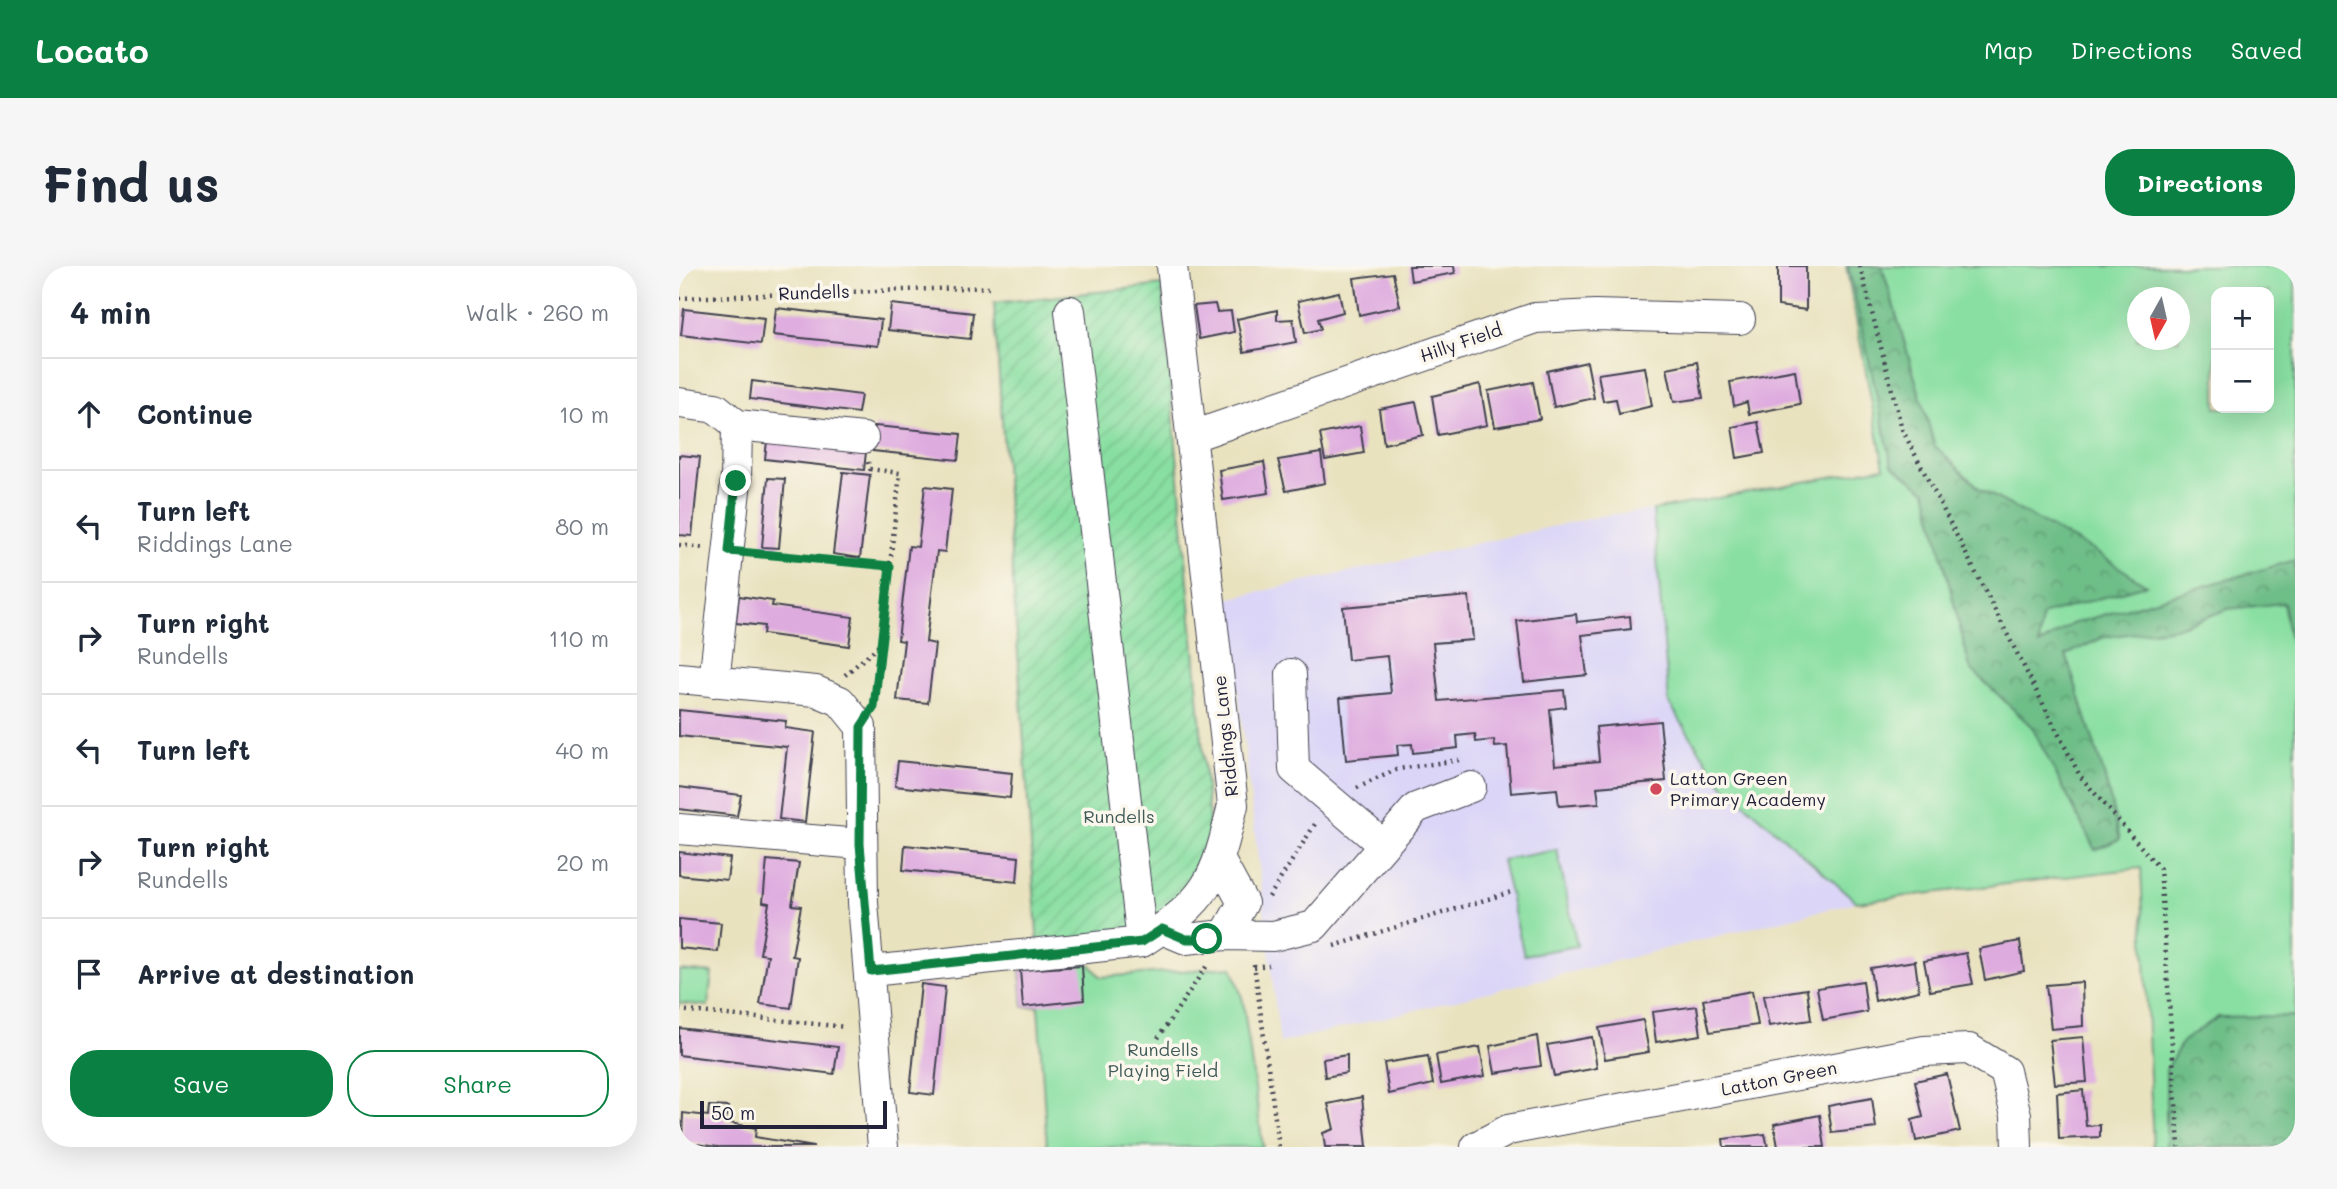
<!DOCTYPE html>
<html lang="en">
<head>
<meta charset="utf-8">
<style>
	:root { --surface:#fff; --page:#f6f6f7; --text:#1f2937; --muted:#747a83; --line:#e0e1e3; --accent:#0b8043 }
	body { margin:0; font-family:Mali,sans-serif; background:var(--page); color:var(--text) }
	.controls { position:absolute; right:21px; top:21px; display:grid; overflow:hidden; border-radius:14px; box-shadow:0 7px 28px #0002 }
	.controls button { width:63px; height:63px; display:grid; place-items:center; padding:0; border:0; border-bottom:2px solid var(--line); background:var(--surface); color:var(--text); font:35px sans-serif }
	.compass { position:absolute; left:1448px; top:21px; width:63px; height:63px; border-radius:50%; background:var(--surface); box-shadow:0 7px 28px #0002; rotate:188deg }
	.scale { position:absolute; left:21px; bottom:18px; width:187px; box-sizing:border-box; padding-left:7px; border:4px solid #22223b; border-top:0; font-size:19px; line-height:24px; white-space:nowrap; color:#22223b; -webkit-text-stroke:5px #fbf7ec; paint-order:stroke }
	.stop { position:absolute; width:21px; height:21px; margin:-16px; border:5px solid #0b8043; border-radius:50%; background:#fff }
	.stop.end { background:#0b8043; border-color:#fff; box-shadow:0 2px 7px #0008 }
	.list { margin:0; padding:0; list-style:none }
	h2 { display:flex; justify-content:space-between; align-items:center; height:91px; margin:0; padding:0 28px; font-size:30px }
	h2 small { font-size:23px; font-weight:400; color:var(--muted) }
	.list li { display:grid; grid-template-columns:46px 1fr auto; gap:21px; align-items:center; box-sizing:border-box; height:112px; padding:0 28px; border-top:2px solid var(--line) }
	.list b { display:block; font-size:26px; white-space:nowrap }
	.list p { margin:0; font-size:23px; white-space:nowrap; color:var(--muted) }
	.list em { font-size:23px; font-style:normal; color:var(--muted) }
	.actions { display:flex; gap:14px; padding:21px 28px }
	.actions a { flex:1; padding:16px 0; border:2px solid var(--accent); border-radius:28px; text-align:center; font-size:24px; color:var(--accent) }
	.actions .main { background:var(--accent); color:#fff }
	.icon { flex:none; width:38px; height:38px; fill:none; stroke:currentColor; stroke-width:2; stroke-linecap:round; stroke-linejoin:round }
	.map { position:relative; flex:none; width:1616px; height:881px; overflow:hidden; border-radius:28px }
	header { display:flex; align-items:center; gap:42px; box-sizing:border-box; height:98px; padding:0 35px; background:var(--accent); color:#fff }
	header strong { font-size:33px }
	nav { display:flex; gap:38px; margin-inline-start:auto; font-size:24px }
	.intro { display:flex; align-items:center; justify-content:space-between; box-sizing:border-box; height:168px; padding:0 42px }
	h1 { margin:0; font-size:49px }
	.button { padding:18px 32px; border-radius:28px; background:var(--accent); color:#fff; font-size:24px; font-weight:700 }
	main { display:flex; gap:42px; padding:0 42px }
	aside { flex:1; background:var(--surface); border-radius:28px; box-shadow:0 7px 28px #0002 }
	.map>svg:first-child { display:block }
</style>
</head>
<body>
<header>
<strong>Locato</strong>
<nav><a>Map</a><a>Directions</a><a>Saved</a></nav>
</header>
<div class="intro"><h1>Find us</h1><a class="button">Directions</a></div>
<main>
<aside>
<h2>4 min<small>Walk · 260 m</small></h2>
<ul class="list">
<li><svg class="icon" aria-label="ahead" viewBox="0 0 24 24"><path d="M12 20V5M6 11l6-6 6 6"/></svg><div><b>Continue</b></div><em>10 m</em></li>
<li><svg class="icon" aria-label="left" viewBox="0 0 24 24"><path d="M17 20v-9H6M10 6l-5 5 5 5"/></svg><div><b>Turn left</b><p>Riddings Lane</p></div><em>80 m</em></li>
<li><svg class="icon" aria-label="right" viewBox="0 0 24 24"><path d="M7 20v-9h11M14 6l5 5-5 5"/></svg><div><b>Turn right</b><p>Rundells</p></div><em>110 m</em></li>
<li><svg class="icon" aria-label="left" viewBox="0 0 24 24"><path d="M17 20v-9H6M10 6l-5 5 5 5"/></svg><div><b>Turn left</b></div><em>40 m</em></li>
<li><svg class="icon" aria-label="right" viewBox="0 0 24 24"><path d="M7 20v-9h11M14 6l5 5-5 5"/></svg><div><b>Turn right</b><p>Rundells</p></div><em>20 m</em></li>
<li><svg class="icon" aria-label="arrive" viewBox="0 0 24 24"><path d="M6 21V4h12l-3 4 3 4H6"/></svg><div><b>Arrive at destination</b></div></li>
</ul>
<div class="actions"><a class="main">Save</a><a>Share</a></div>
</aside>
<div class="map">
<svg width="1616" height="881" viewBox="0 0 1616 881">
	<defs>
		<pattern id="forest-crowns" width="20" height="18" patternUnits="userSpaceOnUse" patternTransform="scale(1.75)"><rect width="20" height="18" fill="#6ebe88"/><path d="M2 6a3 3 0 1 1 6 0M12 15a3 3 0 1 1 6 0" fill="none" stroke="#5a9a70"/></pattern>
		<pattern id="garden-furrows" width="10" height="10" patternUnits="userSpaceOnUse" patternTransform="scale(1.75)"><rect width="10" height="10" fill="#89dfa2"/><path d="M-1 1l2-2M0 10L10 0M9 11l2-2" fill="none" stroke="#76bf8c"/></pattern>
	</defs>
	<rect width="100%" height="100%" fill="#fbf7ec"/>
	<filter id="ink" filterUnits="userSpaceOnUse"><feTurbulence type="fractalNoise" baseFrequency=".0143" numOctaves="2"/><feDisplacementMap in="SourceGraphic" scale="14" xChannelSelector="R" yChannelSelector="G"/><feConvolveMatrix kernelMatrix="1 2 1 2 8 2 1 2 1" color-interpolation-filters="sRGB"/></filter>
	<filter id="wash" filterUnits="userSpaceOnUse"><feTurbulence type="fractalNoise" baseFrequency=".00686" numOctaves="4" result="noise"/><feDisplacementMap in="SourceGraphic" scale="28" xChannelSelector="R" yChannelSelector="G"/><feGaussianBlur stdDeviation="1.57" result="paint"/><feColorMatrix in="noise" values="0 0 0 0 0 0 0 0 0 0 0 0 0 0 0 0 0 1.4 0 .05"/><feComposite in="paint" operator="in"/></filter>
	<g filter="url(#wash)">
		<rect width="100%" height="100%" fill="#e9e2bf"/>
		<path fill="#dbd6f7" d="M 1083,231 L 1425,606 L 1178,636 L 601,777 L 548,333 L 921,250 Z"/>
		<path fill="#89dfa2" stroke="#56806e" stroke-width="2" fill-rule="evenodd" d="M 1167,0 L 1616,0 L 1616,881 L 1474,881 L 1462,602 L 1178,636 L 1042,517 L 990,437 L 974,244 L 1205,201 ZM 1537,26 L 1590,26 L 1590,142 L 1537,142 ZM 1458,32 L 1500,32 L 1500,74 L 1458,74 Z
			M 878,584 L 898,680 L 845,689 L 823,594 Z
			M 408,695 L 422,711 L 553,701 L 564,735 L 584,881 L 368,881 L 359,740 L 344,741 L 341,704 Z
			M 0,704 L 33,707 L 29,740 L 0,737 Z"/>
		<path fill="url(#forest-crowns)" stroke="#487062" stroke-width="2" d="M 1169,0 L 1203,0 L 1256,180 L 1301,223 L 1414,284 L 1467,319 L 1363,349 L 1360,379 L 1393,358 L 1616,294 L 1616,399 L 1604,337 L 1549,343 L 1496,362 L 1425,371 L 1387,389 L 1425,508 L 1441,573 L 1416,584 L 1353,461 L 1291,402 L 1247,225 L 1213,199 Z
			M 1616,750 L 1616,881 L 1487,881 L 1487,803 L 1504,775 L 1539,751 Z"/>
		<path fill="url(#garden-furrows)" stroke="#56806e" stroke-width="2" d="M 483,19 L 531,566 L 519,621 L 487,657 L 359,682 L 315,37 Z"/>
		<g id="blocks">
			<path fill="#deabdf" d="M 730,0 L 775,0 L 776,7 L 732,15 Z
				M 1099,0 L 1127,0 L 1127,44 L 1099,40 Z
				M 714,7 L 721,40 L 680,49 L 675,12 Z
				M 660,26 L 664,46 L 639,53 L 642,63 L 626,67 L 619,35 Z
				M 212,38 L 294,47 L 291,73 L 209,64 Z
				M 536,38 L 538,46 L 552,45 L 555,66 L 520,73 L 515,40 Z
				M 97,42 L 202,54 L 199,80 L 94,69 Z
				M 5,43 L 85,52 L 82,78 L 2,69 Z
				M 598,44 L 598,54 L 614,53 L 617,76 L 565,86 L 558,53 Z
				M 908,96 L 915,132 L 875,141 L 868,105 Z
				M 1018,96 L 1024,132 L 995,136 L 988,102 Z
				M 966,101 L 973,140 L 940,148 L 937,133 L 924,135 L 919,108 Z
				M 1116,104 L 1121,138 L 1070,148 L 1068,136 L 1055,140 L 1051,116 Z
				M 73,115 L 182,129 L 179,147 L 71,133 Z
				M 854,116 L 861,153 L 816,161 L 809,125 Z
				M 801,118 L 808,159 L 759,169 L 753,130 Z
				M 737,136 L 744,169 L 705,178 L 700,143 Z
				M 1079,156 L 1085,187 L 1058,192 L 1053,161 Z
				M 196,160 L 282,168 L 279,194 L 194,185 Z
				M 681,160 L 685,187 L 646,194 L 641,168 Z
				M 88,175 L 187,186 L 185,204 L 86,193 Z
				M 642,187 L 646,217 L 607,225 L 599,194 Z
				M 0,189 L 21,191 L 13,270 L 0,269 Z
				M 585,196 L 590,227 L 544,234 L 540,204 Z
				M 164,206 L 191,209 L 181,292 L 154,288 Z
				M 89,212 L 106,213 L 100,282 L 83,281 Z
				M 246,220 L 273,223 L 266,286 L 258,285 L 247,376 L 256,378 L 249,437 L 218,434 L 225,375 L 219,374 L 230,280 L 239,281 Z
				M 60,330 L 94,335 L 93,340 L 174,351 L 170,380 L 84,368 L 85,360 L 57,357 Z
				M 790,330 L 794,374 L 754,377 L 760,435 L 885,424 L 887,441 L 871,443 L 876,499 L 920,495 L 917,461 L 981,455 L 987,515 L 918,521 L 920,537 L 880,540 L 878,523 L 832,527 L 828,480 L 816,481 L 815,474 L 797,476 L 796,468 L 778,470 L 779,482 L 734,487 L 733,478 L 718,479 L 719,489 L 667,494 L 661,432 L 712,427 L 708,390 L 669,394 L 664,341 Z
				M 897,348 L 898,356 L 951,350 L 952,363 L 903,369 L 908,409 L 845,416 L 838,355 Z
				M 0,444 L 107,455 L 106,462 L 136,466 L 126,556 L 100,553 L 108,481 L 0,470 Z
				M 219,495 L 333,507 L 331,532 L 216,520 Z
				M 0,521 L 62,529 L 58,550 L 0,543 Z
				M 226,579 L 340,591 L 338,616 L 224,604 Z
				M 0,586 L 51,592 L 48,614 L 0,609 Z
				M 88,594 L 120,597 L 113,639 L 122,640 L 113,690 L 119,691 L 112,742 L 81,738 L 89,689 L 81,688 L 90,637 L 84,636 Z
				M 0,653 L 42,657 L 39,686 L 0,682 Z
				M 1341,675 L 1345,705 L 1306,714 L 1300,683 Z
				M 1287,687 L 1294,718 L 1251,725 L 1245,695 Z
				M 1236,695 L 1240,725 L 1196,735 L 1191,702 Z
				M 403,700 L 405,734 L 344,741 L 341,704 Z
				M 1184,715 L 1188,746 L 1144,754 L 1138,722 Z
				M 1403,716 L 1404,760 L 1372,763 L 1367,719 Z
				M 242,718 L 266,721 L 255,829 L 231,826 Z
				M 1128,723 L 1132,754 L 1090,760 L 1084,730 Z
				M 1073,725 L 1079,759 L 1031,766 L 1024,734 Z
				M 1018,740 L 1022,769 L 977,776 L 973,746 Z
				M 964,754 L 970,786 L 926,793 L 920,762 Z
				M 0,762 L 159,781 L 155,808 L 0,789 Z
				M 858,770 L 862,800 L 816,807 L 811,780 Z
				M 913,771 L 918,802 L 875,810 L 868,779 Z
				M 1404,771 L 1408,816 L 1376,818 L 1371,774 Z
				M 801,781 L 806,810 L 762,818 L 757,789 Z
				M 668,789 L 668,807 L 646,811 L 644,793 Z
				M 749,790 L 754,818 L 710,828 L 705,797 Z
				M 1268,808 L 1281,865 L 1237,875 L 1233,854 L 1244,851 L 1236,815 Z
				M 1404,824 L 1407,860 L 1421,859 L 1421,871 L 1380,873 L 1378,827 Z
				M 683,831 L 688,881 L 646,881 L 644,867 L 655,863 L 649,838 Z
				M 1193,832 L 1197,862 L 1153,867 L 1149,840 Z
				M 30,840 L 49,841 L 46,856 L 77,862 L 76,871 L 135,881 L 39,881 L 3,876 L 4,847 L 29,850 Z
				M 1141,849 L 1146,881 L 1099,881 L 1095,858 Z
				M 1086,868 L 1089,881 L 1045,881 L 1044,873 Z"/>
		</g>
	</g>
	<g filter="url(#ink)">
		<use href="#blocks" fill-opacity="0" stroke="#403f4f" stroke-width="2"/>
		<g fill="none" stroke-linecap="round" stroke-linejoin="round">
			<g stroke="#403f4f" stroke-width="32">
				<path id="minor" d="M 391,45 L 463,676
					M 0,137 L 37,142 L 58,159 L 57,215 L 35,416
					M 58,159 L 184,172
					M 514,170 L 856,52 L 916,49 L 1061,53
					M 612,408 L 615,503 L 703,578
					M 0,412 L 137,425 L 161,435 L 182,461 L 184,637 L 204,881
					M 0,563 L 181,578
					M 483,663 L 507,673 L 546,669 L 564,637 L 541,595
					M 546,669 L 594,670 L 635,660 L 737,542 L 792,521
					M 192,705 L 463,676 C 530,632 536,616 554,539 L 493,0
					M 797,881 L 829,864 L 1245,785 L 1290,783 L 1326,805 L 1337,849 L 1338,881"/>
			</g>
			<path stroke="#403f4f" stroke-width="4.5" stroke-dasharray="2 5" stroke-linecap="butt" d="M 1181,0 L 1223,163 L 1401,510 L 1481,603 L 1500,881
				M 0,32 L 312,21
				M 189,196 L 191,203 L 221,207 L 196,436
				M 0,279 L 25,282
				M 76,287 L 211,300
				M 166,409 L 202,378
				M 678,522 L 719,503 L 780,494
				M 590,631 L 638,555
				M 655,680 L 832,626
				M 575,698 L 600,881
				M 575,701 L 590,699
				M 0,744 L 167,761
				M 479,772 L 529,698"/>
			<use href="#minor" stroke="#fff" stroke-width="30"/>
		</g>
	</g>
	<g fill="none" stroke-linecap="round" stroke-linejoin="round" filter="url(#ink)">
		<path stroke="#0b8043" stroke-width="9" d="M 57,215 L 50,285 L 211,300 L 195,441 L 182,461 L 181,578 L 192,705 L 463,676 L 483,663 L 507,673 L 528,673"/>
	</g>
	<circle fill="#d1495b" stroke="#fbf7ec" stroke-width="2.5" cx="977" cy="523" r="7"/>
	<g text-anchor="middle" stroke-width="7" stroke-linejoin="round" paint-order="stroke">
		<g font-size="18" fill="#22223b" stroke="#fbf7ec">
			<text transform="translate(135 27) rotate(-2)" y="6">Rundells</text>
			<text transform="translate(782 77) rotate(-19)" y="6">Hilly Field</text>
			<text transform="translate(547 470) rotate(-96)" y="6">Riddings Lane</text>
			<text transform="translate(1100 813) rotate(-11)" y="6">Latton Green</text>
		</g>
		<g font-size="18" fill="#22223b" stroke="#fbf7ec" text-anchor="start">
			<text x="991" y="519">Latton Green<tspan x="991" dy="21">Primary Academy</tspan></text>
		</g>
		<g font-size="18" fill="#415b5a" stroke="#fbf7ec">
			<text x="440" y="557">Rundells</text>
			<text x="484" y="790">Rundells<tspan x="484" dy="21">Playing Field</tspan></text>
		</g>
	</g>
</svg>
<div class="controls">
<button>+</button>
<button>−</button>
</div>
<svg class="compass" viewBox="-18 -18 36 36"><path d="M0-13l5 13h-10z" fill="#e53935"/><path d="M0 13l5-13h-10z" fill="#747a83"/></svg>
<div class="scale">50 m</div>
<div class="stop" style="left:528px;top:673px"></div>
<div class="stop end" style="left:57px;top:215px"></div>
</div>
</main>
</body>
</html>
